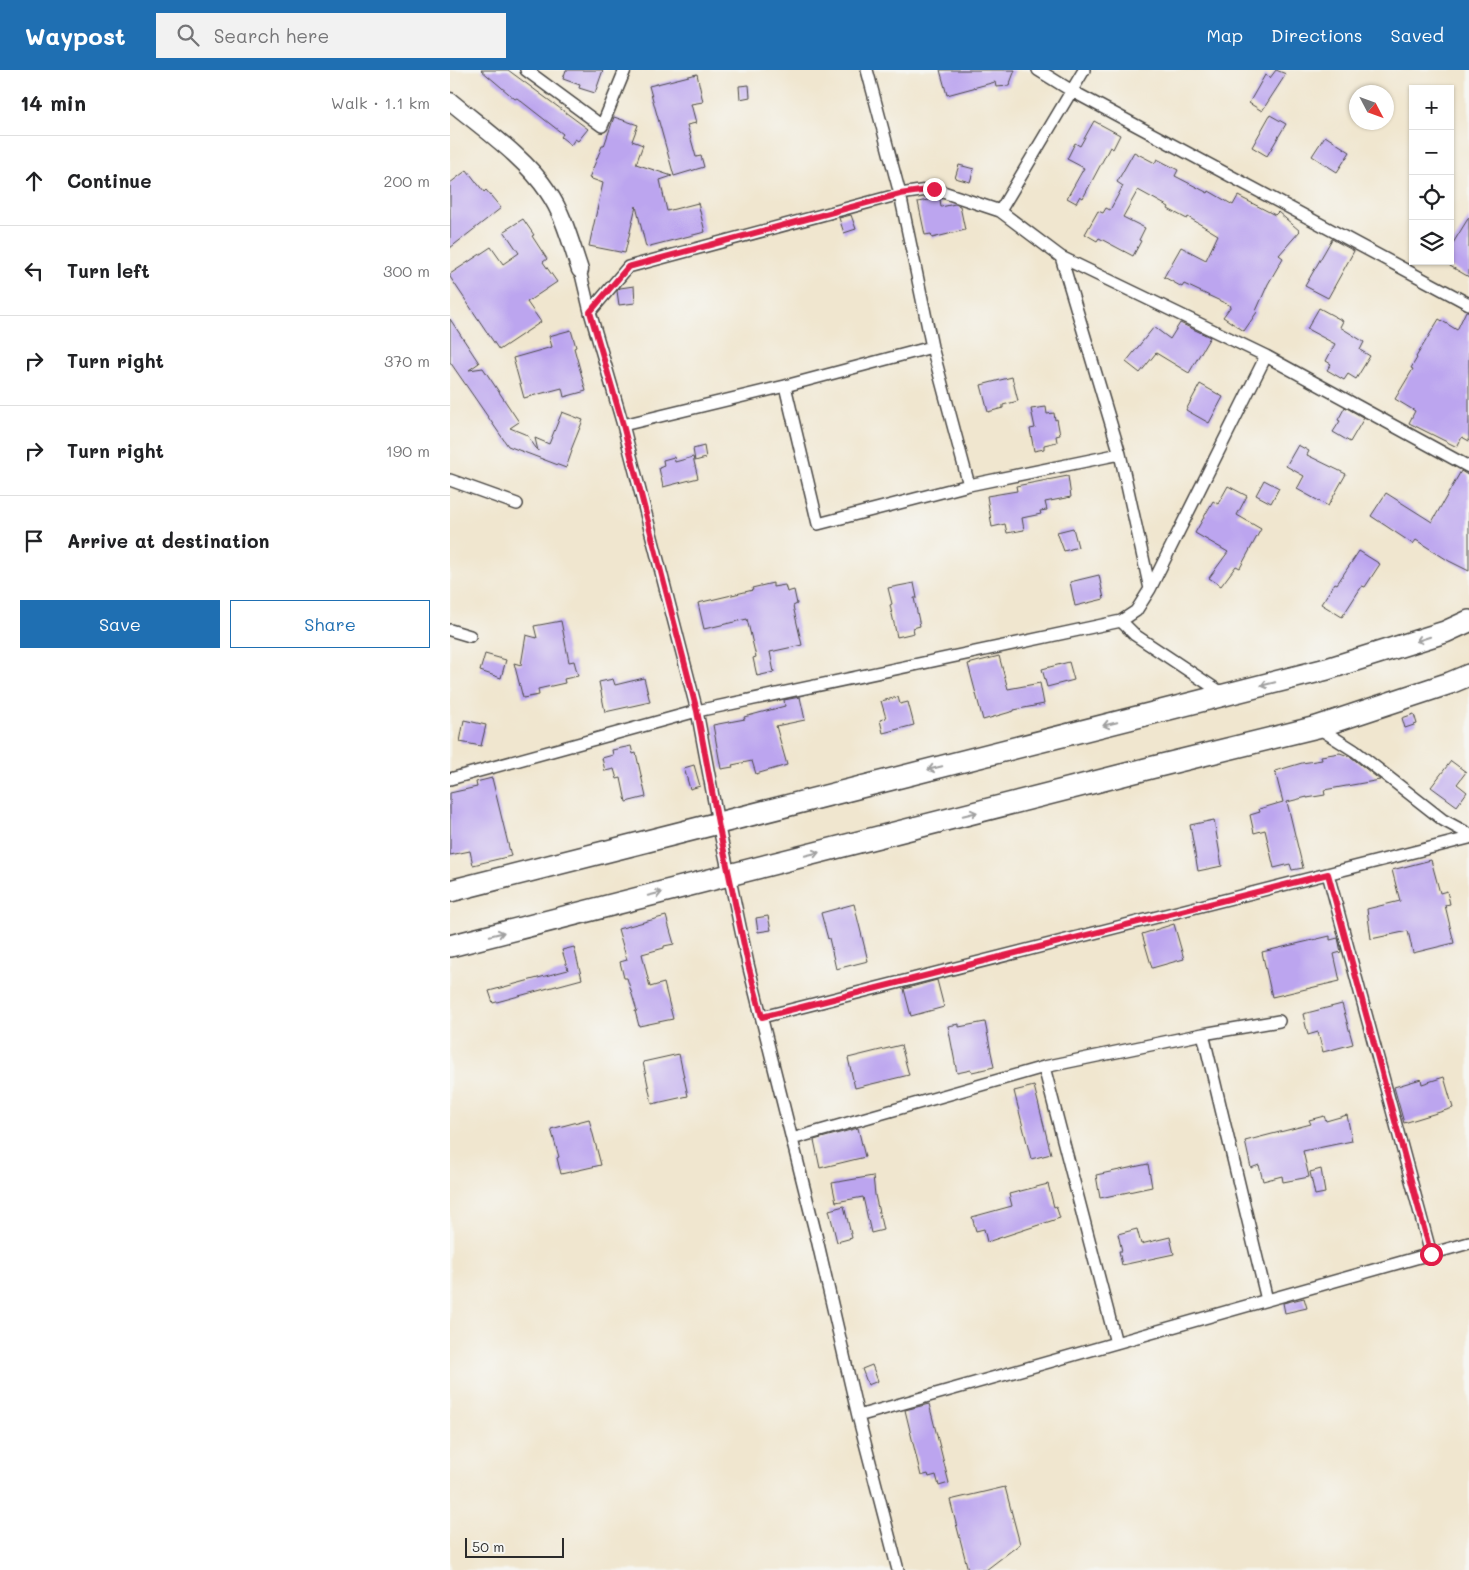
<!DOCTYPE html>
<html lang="en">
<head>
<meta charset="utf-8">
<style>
	:root { --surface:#fff; --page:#f2f2f2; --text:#202124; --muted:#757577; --line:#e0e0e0; --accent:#1f6fb2 }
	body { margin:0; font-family:Mali,sans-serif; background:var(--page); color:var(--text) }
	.controls { position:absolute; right:15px; top:15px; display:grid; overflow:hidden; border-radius:0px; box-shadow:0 1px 4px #0004 }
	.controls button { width:45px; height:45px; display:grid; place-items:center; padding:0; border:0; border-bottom:1px solid var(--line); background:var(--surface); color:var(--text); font:25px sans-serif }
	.compass { position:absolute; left:899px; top:15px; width:45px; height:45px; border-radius:50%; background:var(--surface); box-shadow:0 1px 4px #0004; rotate:131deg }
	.scale { position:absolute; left:15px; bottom:12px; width:99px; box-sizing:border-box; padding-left:5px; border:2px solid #2b2b2b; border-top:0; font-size:14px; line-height:18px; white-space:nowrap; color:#2b2b2b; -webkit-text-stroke:4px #f6f6f2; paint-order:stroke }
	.stop { position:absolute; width:15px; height:15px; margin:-11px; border:4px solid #e11d48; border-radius:50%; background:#fff }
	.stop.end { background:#e11d48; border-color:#fff; box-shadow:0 1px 5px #0008 }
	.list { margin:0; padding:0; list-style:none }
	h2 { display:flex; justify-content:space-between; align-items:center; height:65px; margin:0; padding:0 20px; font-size:21px }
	h2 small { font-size:16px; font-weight:400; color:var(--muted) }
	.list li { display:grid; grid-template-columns:32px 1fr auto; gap:15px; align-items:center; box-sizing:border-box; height:90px; padding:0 20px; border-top:1px solid var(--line) }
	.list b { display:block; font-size:19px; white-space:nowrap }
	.list em { font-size:16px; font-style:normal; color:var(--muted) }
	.actions { display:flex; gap:10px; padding:15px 20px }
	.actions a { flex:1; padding:11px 0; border:1px solid var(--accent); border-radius:0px; text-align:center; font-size:18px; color:var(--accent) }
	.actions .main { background:var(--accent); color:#fff }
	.icon { flex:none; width:28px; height:28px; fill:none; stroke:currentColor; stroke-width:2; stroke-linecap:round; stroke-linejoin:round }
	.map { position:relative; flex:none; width:1019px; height:1500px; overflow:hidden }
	header { display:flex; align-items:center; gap:30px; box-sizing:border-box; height:70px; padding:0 25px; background:var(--accent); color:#fff }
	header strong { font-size:24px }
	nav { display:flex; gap:28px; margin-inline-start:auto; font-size:18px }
	.search { width:350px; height:45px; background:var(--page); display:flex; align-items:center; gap:12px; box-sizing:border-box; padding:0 18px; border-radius:0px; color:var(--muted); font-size:19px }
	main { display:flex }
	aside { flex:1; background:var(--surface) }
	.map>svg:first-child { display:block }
</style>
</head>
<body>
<header>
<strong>Waypost</strong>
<div class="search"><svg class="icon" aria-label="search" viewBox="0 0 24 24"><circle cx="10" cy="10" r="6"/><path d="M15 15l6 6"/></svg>Search here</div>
<nav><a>Map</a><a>Directions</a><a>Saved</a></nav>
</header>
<main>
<aside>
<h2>14 min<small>Walk · 1.1 km</small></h2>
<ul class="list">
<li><svg class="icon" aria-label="ahead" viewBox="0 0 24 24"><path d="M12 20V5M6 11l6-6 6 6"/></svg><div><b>Continue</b></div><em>200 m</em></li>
<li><svg class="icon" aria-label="left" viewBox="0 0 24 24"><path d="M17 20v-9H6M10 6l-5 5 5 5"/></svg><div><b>Turn left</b></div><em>300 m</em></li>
<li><svg class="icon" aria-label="right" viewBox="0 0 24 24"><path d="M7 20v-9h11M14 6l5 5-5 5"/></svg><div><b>Turn right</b></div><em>370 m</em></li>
<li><svg class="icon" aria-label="right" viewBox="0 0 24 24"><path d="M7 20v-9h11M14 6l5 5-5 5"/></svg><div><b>Turn right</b></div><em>190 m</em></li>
<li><svg class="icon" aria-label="arrive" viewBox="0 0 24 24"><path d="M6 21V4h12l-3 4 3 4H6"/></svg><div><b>Arrive at destination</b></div></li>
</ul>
<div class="actions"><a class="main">Save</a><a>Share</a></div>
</aside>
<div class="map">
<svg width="1019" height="1500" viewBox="0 0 1019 1500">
	<rect width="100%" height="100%" fill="#f6f6f2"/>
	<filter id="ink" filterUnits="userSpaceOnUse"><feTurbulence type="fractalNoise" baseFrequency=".02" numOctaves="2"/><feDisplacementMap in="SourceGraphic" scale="10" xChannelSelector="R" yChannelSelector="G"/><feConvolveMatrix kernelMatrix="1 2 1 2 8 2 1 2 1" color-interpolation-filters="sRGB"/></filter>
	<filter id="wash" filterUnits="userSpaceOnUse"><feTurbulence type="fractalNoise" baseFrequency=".0096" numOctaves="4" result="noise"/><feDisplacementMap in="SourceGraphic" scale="20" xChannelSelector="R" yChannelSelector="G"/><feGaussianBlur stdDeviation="1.12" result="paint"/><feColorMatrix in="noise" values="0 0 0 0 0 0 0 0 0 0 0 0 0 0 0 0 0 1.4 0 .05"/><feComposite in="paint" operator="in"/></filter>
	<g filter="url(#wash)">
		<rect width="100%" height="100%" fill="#f0e6cf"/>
		<g id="blocks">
			<path fill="#bca5ef" d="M 31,0 L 58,0 L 138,59 L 128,71 L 125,69 L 121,75 L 111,67 L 113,64 L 67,28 L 65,29 Z
				M 116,0 L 153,0 L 145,23 L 129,18 L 130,15 L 113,9 Z
				M 490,0 L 565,0 L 559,16 L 546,17 L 545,12 L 497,25 Z
				M 826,0 L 836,4 L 812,41 L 799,33 L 815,5 L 820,8 Z
				M 247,4 L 253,32 L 241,34 L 246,53 L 237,55 L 246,87 L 251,86 L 254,97 L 224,106 L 199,16 Z
				M 299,15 L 300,27 L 290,29 L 289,16 Z
				M 820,45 L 836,54 L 817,86 L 802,77 Z
				M 164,47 L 188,55 L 182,71 L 193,75 L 186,94 L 222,106 L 210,110 L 217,141 L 248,133 L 255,162 L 196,177 L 186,136 L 175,183 L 139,176 L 153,113 L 139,108 L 152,76 L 154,76 Z
				M 644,51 L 670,65 L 663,79 L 660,77 L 633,128 L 630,126 L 626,133 L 617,128 L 634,98 L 617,89 L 625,73 L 630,76 Z
				M 875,66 L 900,82 L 887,102 L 862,86 Z
				M 684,82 L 705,93 L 707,89 L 728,100 L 725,106 L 758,123 L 759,121 L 783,135 L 788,126 L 825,145 L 828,142 L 850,161 L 829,185 L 833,188 L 818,214 L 806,241 L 807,242 L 794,261 L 773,247 L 781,236 L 734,214 L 732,217 L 714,207 L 731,177 L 756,190 L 768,165 L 738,147 L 737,149 L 718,139 L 719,137 L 688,120 L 673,147 L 695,158 L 689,170 L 691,171 L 683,186 L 649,168 L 647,171 L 635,164 L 648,141 L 653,143 L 656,138 L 660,140 L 673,116 L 667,112 Z
				M 509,95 L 524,99 L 520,112 L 505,108 Z
				M 17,100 L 34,122 L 36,120 L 51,138 L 0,178 L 0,113 Z
				M 488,128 L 490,129 L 491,137 L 505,134 L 510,136 L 515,160 L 482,168 L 481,164 L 475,165 L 468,132 Z
				M 401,145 L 406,159 L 394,163 L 389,148 Z
				M 1019,147 L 1019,207 L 1000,196 L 1000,178 Z
				M 73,149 L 84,165 L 82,166 L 97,189 L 93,192 L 107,212 L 77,232 L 91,252 L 49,280 L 0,207 L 0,204 L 41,177 L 53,194 L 69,183 L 54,161 Z
				M 882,169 L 904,181 L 878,228 L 855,216 Z
				M 184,216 L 185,233 L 169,235 L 167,221 L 170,218 Z
				M 869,238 L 893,251 L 890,257 L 914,272 L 910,280 L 920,286 L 906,309 L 898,304 L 894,310 L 877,300 L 881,294 L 876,291 L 885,274 L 857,259 Z
				M 1016,241 L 1019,241 L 1019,371 L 1012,367 L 1007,377 L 959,353 L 965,341 L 945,329 L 963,299 L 961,298 L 967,288 L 966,287 L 989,249 L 1007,260 Z
				M 0,249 L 29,293 L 19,300 L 33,298 L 69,352 L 60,358 L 77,365 L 88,381 L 85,368 L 99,374 L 112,342 L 133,350 L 121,380 L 122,381 L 116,398 L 58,376 L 0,292 Z
				M 730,253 L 760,267 L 739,303 L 706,283 L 690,303 L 676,292 L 704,257 L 720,269 Z
				M 121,260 L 126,277 L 124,278 L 136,321 L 114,327 L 112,318 L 74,328 L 63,288 L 102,277 L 99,266 Z
				M 562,307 L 568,331 L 553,335 L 553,338 L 538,342 L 531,315 Z
				M 750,314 L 773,327 L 759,353 L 736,340 Z
				M 596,337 L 597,344 L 604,343 L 605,350 L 607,349 L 610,365 L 606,366 L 607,372 L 594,375 L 594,379 L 584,381 L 580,359 L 585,358 L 581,339 Z
				M 895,337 L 914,348 L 900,372 L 883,362 L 890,351 L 888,350 Z
				M 848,375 L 859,381 L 857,385 L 896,404 L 878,436 L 847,419 L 854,406 L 836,396 Z
				M 254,376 L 256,388 L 245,391 L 243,379 Z
				M 224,387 L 225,392 L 243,387 L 248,408 L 213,417 L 209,398 L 214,396 L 213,390 Z
				M 1011,401 L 1019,406 L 1019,501 L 999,491 L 966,470 L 963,474 L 921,446 L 936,423 L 982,452 Z
				M 618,406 L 621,427 L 595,432 L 597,440 L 590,441 L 591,444 L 572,448 L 574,460 L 557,463 L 555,454 L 542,457 L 537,426 L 567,421 L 566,416 Z
				M 814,410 L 829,418 L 821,433 L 806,425 Z
				M 778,416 L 797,426 L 787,445 L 811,459 L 790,498 L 786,496 L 771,516 L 759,508 L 778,482 L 745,463 L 763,431 L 768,434 Z
				M 623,458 L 628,477 L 614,481 L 607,462 Z
				M 909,481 L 930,494 L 915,517 L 912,516 L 892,547 L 871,534 L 885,513 L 887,514 Z
				M 649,505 L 654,529 L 625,536 L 620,512 Z
				M 323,513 L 323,517 L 335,515 L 337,522 L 344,520 L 347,534 L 343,536 L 352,575 L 320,582 L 324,602 L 307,606 L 303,588 L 306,587 L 297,549 L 254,559 L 248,533 L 303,520 L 302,518 Z
				M 464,513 L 467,528 L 464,528 L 470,556 L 463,558 L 464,563 L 447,567 L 440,535 L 442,534 L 438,518 Z
				M 111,551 L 119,592 L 124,591 L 128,606 L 114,609 L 115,613 L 88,619 L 89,625 L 73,628 L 64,593 L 71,595 L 76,565 L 87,568 L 84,556 Z
				M 35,584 L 56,590 L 51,608 L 30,601 Z
				M 549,586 L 558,619 L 590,613 L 594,634 L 564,640 L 564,641 L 533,650 L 518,594 Z
				M 619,592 L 624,610 L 597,617 L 592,599 Z
				M 194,608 L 200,632 L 155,642 L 149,612 L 163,609 L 165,615 Z
				M 350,627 L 355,650 L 326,656 L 337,695 L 306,704 L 302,691 L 282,695 L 283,697 L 271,699 L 263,655 L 295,649 L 294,647 L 335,636 L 334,630 Z
				M 448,627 L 450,634 L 458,632 L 464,655 L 433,663 L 430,650 L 436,648 L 431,631 Z
				M 964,644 L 967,654 L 955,658 L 952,648 Z
				M 14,650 L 36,655 L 31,676 L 10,672 Z
				M 181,676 L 183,684 L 186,683 L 196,727 L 176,732 L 171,708 L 167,709 L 164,699 L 155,701 L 152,688 L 163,685 L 162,680 Z
				M 890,683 L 901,687 L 930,710 L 874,720 L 875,725 L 857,728 L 857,727 L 837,732 L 853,798 L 842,800 L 840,794 L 824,798 L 815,760 L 804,763 L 800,745 L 810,742 L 809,739 L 833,732 L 825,701 L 852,693 L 872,690 L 871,686 Z
				M 1001,691 L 1016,702 L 1007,714 L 1017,722 L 1007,736 L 981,717 Z
				M 244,695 L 250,716 L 240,719 L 234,698 Z
				M 42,708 L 61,786 L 23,795 L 20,781 L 0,785 L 0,723 L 27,717 L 26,712 Z
				M 764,750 L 772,796 L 748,801 L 740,755 Z
				M 981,790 L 990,823 L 997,821 L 1000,834 L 995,835 L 1004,873 L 963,883 L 958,861 L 921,869 L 917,839 L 950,831 L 942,800 Z
				M 404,834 L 418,891 L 386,899 L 379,868 L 378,869 L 371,843 Z
				M 216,846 L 224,874 L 214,876 L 214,878 L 192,884 L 200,917 L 214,913 L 223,949 L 189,956 L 185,941 L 187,941 L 177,908 L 174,908 L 170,892 L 177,890 L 168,859 Z
				M 318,846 L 321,860 L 308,862 L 306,848 Z
				M 724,854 L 734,889 L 702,898 L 692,864 Z
				M 880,866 L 880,870 L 888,868 L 891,882 L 884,884 L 890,911 L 822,927 L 812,882 Z
				M 124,877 L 132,909 L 43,933 L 39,921 L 118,900 L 112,880 Z
				M 487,910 L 494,937 L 461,946 L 454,919 Z
				M 892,934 L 903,974 L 873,982 L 868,962 L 858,965 L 853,944 Z
				M 535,952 L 544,997 L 522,1002 L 521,1000 L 507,1003 L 498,956 L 509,954 L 509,957 Z
				M 451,975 L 459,1005 L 405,1018 L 398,988 Z
				M 229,984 L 238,1026 L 202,1034 L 193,992 Z
				M 994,1007 L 1003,1038 L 954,1053 L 944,1017 L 971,1009 L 972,1014 Z
				M 584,1016 L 601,1084 L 581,1089 L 564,1021 Z
				M 897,1045 L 902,1071 L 853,1081 L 859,1107 L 833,1112 L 832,1106 L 813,1111 L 809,1095 L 801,1098 L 795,1071 L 861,1054 L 859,1050 L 874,1046 L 876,1051 Z
				M 139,1049 L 151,1095 L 111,1104 L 107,1088 L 109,1087 L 101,1059 Z
				M 408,1058 L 415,1087 L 370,1098 L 364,1070 Z
				M 698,1094 L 702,1117 L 650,1128 L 646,1105 Z
				M 871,1099 L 875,1123 L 865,1125 L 860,1102 Z
				M 423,1106 L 425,1125 L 433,1160 L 421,1163 L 413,1127 L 386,1132 L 382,1113 Z
				M 598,1114 L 604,1137 L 606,1136 L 610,1148 L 537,1172 L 534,1159 L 526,1161 L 522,1147 L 562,1136 L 559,1124 Z
				M 394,1136 L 402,1168 L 387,1172 L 379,1140 Z
				M 687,1159 L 691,1174 L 720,1167 L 724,1184 L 672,1195 L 669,1181 L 672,1181 L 668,1164 Z
				M 854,1228 L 857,1238 L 835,1243 L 833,1233 Z
				M 422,1295 L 428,1311 L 418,1315 L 412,1299 Z
				M 479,1334 L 499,1413 L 489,1416 L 486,1405 L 479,1407 L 478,1404 L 471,1406 L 455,1340 Z
				M 555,1417 L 570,1474 L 536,1500 L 518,1500 L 500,1430 Z"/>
		</g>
	</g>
	<g filter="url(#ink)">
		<use href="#blocks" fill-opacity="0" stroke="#494744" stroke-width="1"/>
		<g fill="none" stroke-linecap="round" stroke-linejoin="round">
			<g stroke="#494744" stroke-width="14">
				<path id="street" d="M 76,0 L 152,56 L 175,0
					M 417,0 L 450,124 L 482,277 L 519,415
					M 588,0 L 622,21 L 1019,234
					M 550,141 L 634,0
					M 611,187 L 816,286 L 1019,397
					M 130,200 L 140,242 L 173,355 L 247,641 L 268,753 L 298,894 L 366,1165 L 408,1346 L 448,1500
					M 140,242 L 178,197 L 450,124 L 484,119 L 550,141 L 611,187 L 670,384 L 700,519
					M 482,277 L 335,316 L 368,454 L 519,415 L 670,384
					M 173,355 L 335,316
					M 0,410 L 67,434
					M 671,551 L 685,565 L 775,625
					M 0,560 L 20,566
					M 867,657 L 905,681 L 993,750 L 1019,764
					M 0,709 L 247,641 L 671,551 L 686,541 L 700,519 L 816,286
					M 878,804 L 981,1184
					M 312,947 L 1019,768
					M 753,964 L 817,1230
					M 594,997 L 666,1273
					M 342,1069 L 594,997 L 753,964 L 829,951
					M 408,1346 L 1019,1173"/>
			</g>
			<g stroke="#494744" stroke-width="19">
				<path id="secondary" d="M 0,31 C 31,57 76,88 98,122 C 114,145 121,174 130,200"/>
			</g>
			<g stroke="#494744" stroke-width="24">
				<path id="highway" d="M 0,821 L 877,599 L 995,562 L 1019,551
					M 0,876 L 700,698 L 867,657 L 1000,613 L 1019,605"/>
			</g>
			<use href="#street" stroke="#fff" stroke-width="11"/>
			<use href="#secondary" stroke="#fff" stroke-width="16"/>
			<use href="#highway" stroke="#fff" stroke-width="21"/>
		</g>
		<defs><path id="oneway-shaft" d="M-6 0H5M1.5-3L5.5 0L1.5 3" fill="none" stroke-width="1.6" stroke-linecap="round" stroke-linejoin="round" transform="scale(1.25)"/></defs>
		<g stroke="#a0a0a0">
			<use href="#oneway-shaft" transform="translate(973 569) rotate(162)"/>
			<use href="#oneway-shaft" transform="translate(818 614) rotate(166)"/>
			<use href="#oneway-shaft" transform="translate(660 654) rotate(166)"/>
			<use href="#oneway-shaft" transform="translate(485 698) rotate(166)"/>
			<use href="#oneway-shaft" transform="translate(520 744) rotate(-14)"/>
			<use href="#oneway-shaft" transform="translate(362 784) rotate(-14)"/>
			<use href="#oneway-shaft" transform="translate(205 824) rotate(-14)"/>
			<use href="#oneway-shaft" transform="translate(47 864) rotate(-14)"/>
		</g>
	</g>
	<g fill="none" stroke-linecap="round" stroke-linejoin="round" filter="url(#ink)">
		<path stroke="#e11d48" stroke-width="6" d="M 484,119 L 450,124 L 178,197 L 140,242 L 173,355 L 247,641 L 268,753 L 298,894 L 312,947 L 878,804 L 981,1184"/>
	</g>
</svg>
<div class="controls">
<button>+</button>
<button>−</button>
<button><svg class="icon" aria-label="locate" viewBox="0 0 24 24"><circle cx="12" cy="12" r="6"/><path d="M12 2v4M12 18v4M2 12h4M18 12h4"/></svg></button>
<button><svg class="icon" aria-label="layers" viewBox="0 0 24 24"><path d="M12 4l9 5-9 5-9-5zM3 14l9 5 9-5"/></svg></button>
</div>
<svg class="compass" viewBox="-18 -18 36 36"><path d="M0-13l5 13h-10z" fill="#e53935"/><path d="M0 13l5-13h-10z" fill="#757577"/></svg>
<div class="scale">50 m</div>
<div class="stop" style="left:981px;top:1184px"></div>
<div class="stop end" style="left:484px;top:119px"></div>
</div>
</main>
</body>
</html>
